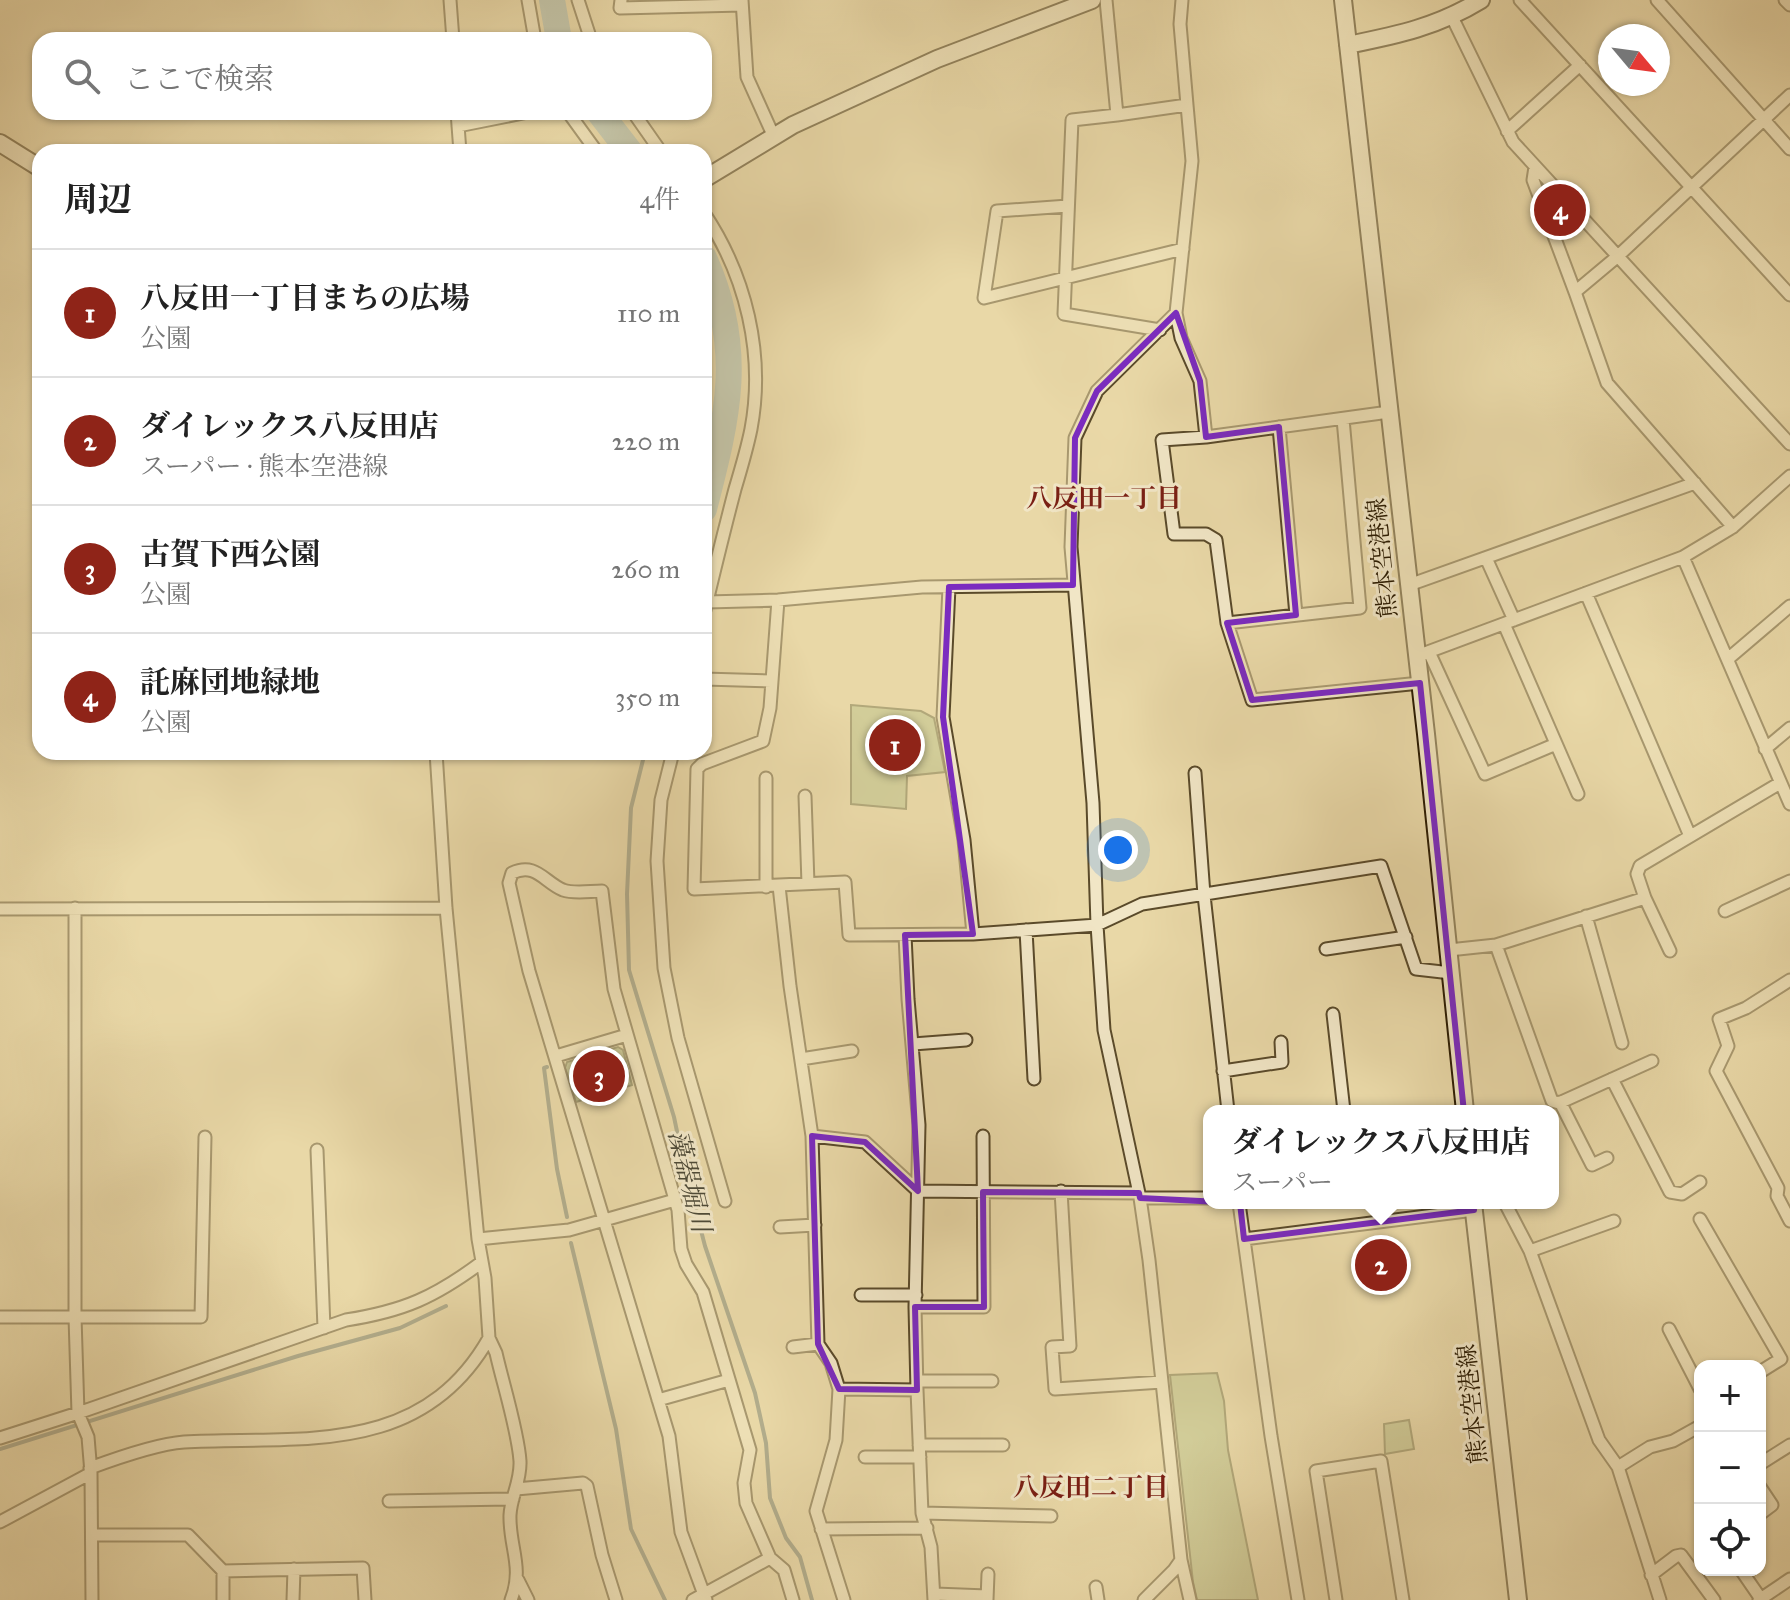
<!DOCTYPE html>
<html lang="ja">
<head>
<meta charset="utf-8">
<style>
	:root { --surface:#fff; --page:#f2f2f2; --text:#222; --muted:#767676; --line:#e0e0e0; --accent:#8f2418 }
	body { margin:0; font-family:"IM FELL Great Primer","Noto Serif JP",serif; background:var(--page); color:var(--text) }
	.controls { position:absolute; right:24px; bottom:24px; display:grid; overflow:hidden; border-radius:16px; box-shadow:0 2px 6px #0004 }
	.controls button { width:72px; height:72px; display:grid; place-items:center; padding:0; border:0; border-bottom:2px solid var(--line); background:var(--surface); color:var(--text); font:40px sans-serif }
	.compass { position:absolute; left:1598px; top:24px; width:72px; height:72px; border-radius:50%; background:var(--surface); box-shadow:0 2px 6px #0004; rotate:119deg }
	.you { position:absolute; left:1118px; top:850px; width:28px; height:28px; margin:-20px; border:6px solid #fff; border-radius:50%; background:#1a73e8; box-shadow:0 0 0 12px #1a73e833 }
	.badge { display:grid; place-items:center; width:52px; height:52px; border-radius:50%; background:var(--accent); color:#fff; font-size:26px; font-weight:700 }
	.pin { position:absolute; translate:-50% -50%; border:4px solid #fff; box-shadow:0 2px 8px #0006 }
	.popup { position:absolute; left:1203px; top:1105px; width:356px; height:104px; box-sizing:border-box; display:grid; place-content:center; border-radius:16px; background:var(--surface); filter:drop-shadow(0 2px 6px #0005); font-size:26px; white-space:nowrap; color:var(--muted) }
	.popup b { font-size:30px; color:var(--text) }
	.popup::after { content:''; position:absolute; left:50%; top:100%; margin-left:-16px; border:16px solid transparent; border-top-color:var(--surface) }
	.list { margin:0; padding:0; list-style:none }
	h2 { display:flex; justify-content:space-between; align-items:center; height:104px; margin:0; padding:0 32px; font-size:34px }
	h2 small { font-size:26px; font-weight:400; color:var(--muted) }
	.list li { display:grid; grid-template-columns:52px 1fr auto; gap:24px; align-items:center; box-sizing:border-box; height:128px; padding:0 32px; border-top:2px solid var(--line) }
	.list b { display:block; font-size:30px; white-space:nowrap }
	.list p { margin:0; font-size:26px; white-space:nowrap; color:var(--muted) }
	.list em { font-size:26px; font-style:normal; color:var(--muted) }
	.icon { flex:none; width:44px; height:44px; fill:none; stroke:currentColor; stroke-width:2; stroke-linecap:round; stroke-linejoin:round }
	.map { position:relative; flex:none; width:1790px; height:1600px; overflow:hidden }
	.search { position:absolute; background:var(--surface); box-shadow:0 2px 6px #0004; left:32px; top:32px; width:680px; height:88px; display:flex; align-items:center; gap:20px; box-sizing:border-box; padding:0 28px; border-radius:24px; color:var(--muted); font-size:30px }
	.panel { position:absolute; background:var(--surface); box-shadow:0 2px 6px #0004; left:32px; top:144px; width:680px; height:616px; border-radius:24px }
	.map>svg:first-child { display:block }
</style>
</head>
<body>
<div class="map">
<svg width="1790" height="1600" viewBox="0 0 1790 1600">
	<rect width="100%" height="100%" fill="#e9d8a7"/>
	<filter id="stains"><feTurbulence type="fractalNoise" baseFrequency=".0025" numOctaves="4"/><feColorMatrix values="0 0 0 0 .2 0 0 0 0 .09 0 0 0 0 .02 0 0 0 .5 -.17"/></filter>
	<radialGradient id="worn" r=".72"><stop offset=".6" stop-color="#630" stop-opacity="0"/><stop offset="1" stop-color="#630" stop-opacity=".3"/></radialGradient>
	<path fill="#b5bf88" stroke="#706d44" stroke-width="2" d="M 1550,192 L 1554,193 L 1582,221 L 1560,240 L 1546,199 Z
		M 851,705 L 921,711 L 934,718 L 945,772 L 907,776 L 906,809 L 851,804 Z
		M 618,1047 L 623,1050 L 632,1085 L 576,1102 L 565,1068 L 567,1062 Z
		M 1217,1373 L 1224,1401 L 1228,1450 L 1258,1600 L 1197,1600 L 1193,1582 L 1170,1375 Z
		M 1409,1420 L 1414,1449 L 1385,1454 L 1384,1424 Z"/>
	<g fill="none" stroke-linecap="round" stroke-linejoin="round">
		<path stroke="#70786c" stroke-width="4" d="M 645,752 L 631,808 L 627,894 L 629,970 L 674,1117 L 684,1165 L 705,1246 L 755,1393 L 766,1443 L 770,1498 L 786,1538 L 800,1557 L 812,1600
			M 547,1067 L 544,1068 L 557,1169 L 567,1217
			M 571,1243 L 616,1429 L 631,1529 L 665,1600
			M 0,1449 L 298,1356 L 400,1328 L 446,1306"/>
		<path stroke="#9eb6b4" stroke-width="26" d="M 552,0 L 559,40
			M 599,112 L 630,152
			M 704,258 C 745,349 728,416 704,509"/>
		<g stroke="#5a4a2a" stroke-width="15">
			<path id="street" d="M 450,0 L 453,40
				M 528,0 L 535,40
				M 578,0 L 591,40
				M 621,0 L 620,8 L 742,5
				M 742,0 L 747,77 L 774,137
				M 1106,0 L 1117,115 L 1187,105 L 1192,161 L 1176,313 L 1181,338 L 1200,381 L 1206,437 L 1389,412
				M 1182,0 L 1180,24 L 1187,105
				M 1520,0 L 1790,295
				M 1657,0 L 1790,149
				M 1785,0 L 1790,5
				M 1452,17 L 1513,142 L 1790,444
				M 457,112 L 460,152
				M 568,112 L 597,152
				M 633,112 L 661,152
				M 1117,115 L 1072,120 L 1064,314 L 1160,330
				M 458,126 L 528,112
				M 1507,131 L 1580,65
				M 1535,167 L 1533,180 L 1575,292
				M 1068,206 L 997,211 L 984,298 L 1183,249
				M 704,213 C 746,276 765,354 751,429 C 747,449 741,469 735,489 C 724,531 714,572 704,614
				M 1279,427 L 1296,615
				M 1206,437 L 1162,440 L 1174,534 L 1206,534 L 1216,540 L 1227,623 L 1252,700 L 1420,683
				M 1733,527 L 1607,383 L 1575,292 L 1618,256 L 1790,95
				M 1683,557 L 1790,804
				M 1486,558 L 1514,620
				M 1409,585 L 1695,483
				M 949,587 L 943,717 L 964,840 L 973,934
				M 1586,593 L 1690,836
				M 778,600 L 770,708 L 763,741 L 702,764 L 697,769 L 694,889 L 845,882 L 849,935 L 973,934 L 1097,925 L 1142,904 L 1381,866 L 1416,969 L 1451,973
				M 707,602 L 778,600 L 922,587 L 1073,585
				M 1227,623 L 1360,608 L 1343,419
				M 1504,624 L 1578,794
				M 1429,652 L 1485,774 L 1556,744
				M 1417,656 L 1683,557 L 1733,527 L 1790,476
				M 1729,658 L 1790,606
				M 704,679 L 772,681
				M 1765,749 L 1790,728
				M 436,752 L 446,908 L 478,1239 L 485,1278 L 489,1338 L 496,1353 C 503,1384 518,1431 520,1461 C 521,1481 511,1496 510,1515 C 509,1547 524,1567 511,1600
				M 673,752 L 661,800 L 657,861 L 664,968 L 678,1038 L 725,1201
				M 1195,773 L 1204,895 L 1228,1111
				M 805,796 L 808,884
				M 779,886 L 790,986 L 812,1136 L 865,1142 L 918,1191 L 1139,1193
				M 766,887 L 766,778
				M 1645,898 L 1670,951
				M 75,908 L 75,1317 L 78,1413 L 88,1437 L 91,1473 L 92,1600
				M 0,909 L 446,908
				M 1725,911 L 1790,881
				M 1586,916 L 1622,1043
				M 1026,930 L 1034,1079
				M 905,935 L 908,999 L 919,1125 L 915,1307 L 917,1390 L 922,1513 L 931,1547 L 934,1600
				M 1496,945 L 1552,1101 L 1559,1103 L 1652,1061
				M 1326,949 L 1406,937
				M 1449,950 L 1496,945 L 1645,898 L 1637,874 L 1640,866 L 1780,783
				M 1790,980 L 1746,1008 L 1719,1019 L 1728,1046 L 1716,1071 L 1778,1188 L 1777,1196 L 1790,1221
				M 1333,1014 L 1344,1111
				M 913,1044 L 966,1040
				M 556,1056 L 627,1035
				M 801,1059 L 852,1051
				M 1223,1071 L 1282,1062 L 1281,1042
				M 1612,1079 L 1670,1192 L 1682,1194 L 1700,1182
				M 1560,1102 L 1592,1165 L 1607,1158
				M 812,1136 L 818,1344 L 831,1363 L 839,1389 L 917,1390
				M 317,1150 L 324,1328
				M 1061,1191 L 1070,1346 L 1052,1347 L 1055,1389 L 1162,1382
				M 1140,1198 L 1209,1198
				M 1239,1203 L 1271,1436 L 1298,1600
				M 1505,1203 L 1530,1251 L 1599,1440 L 1618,1467 L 1660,1600
				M 1700,1219 L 1781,1359 L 1760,1372
				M 780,1227 L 815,1225
				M 478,1239 L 569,1230 L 675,1200
				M 1244,1239 L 1474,1210
				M 1530,1251 L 1614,1221
				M 861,1295 L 916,1295
				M 915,1307 L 984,1307 L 983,1136
				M 0,1317 L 201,1317 L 205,1137
				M 1669,1329 L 1700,1389
				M 793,1347 L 818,1344
				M 917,1381 L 992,1381
				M 839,1389 L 836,1440 L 816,1511 L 844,1600
				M 658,1400 L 729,1380
				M 0,1438 L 78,1413 L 346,1320 C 404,1311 435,1297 482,1262
				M 919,1445 L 1003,1445
				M 865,1457 L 920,1457
				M 1760,1464 L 1790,1445
				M 1618,1467 L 1650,1447 L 1673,1441 L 1700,1426
				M 90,1468 C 117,1458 156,1444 184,1442 C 299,1436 421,1458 489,1338
				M 1760,1487 L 1772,1505 L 1760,1514
				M 516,1489 L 583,1483 L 587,1486 L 602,1555 L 616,1600
				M 389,1501 L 513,1499
				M 922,1513 L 1051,1516
				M 0,1522 L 91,1473
				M 821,1529 L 927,1528
				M 92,1535 L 188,1535 L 223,1571 L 363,1568 L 365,1600
				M 1181,1560 L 1190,1600
				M 1741,1570 L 1761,1599
				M 1651,1575 L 1676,1556 L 1681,1555 L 1714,1600
				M 518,1580 L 528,1600
				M 1096,1587 L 1098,1600
				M 935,1594 L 987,1596
				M 223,1600 L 223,1571
				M 293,1600 L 294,1569
				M 693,1600 L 770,1558
				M 706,1600 L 681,1532 L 669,1436 L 529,971 L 509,883 L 512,873 C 536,862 544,882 563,890 C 574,894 590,891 602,891 L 614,989 L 678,1210 L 681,1249 L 686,1264 L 703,1292 L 750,1450 L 744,1483 L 746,1503 L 770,1558 L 784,1570 L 793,1600
				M 987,1600 L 988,1574
				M 1144,1600 L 1174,1570 L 1181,1560 L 1149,1260 L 1140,1198 L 1104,1030 L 1097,925 L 1093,803 L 1071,547 L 1075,438 L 1097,391 L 1176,313
				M 1336,1600 L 1316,1471 L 1381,1461 L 1403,1600
				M 1759,1600 L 1790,1579"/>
		</g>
		<g stroke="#2b1b01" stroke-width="20">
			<path id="secondary" d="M 1343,0 L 1426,734 L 1465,1111
				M 1348,45 C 1397,35 1437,27 1481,0
				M 0,143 L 40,168
				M 704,179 L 793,125 L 937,59 L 1092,0
				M 1473,1203 L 1518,1600"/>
		</g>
		<use href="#street" stroke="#f1e6c6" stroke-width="11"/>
		<use href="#secondary" stroke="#f1e6c6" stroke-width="16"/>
	</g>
	<path d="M0 0H1790V1600H0ZM 1176,313 L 1200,381 L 1206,437 L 1279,427 L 1296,615 L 1227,623 L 1252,700 L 1420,683 L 1474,1210 L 1244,1239 L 1240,1203 L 1140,1198 L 1139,1193 L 983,1192 L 984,1307 L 915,1307 L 917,1390 L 839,1389 L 818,1344 L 812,1136 L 865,1142 L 918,1191 L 905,935 L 973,934 L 943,717 L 949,587 L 1073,585 L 1075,438 L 1097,391 Z" fill="#e9d8a7" fill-opacity=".55" fill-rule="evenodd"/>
	<path fill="none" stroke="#7b2cbf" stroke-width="6" stroke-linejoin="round" d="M 1176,313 L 1200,381 L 1206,437 L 1279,427 L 1296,615 L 1227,623 L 1252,700 L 1420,683 L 1474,1210 L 1244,1239 L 1240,1203 L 1140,1198 L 1139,1193 L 983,1192 L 984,1307 L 915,1307 L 917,1390 L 839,1389 L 818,1344 L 812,1136 L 865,1142 L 918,1191 L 905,935 L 973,934 L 943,717 L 949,587 L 1073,585 L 1075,438 L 1097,391 Z"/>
	<g text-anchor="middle" stroke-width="6" stroke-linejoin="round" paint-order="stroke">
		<g font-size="24" fill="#2b1b01" stroke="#f1e6c6">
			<text transform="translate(1382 558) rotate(-96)" y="8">熊本空港線</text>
			<text transform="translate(1472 1404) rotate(-96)" y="8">熊本空港線</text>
		</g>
		<g font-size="26" font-weight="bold" fill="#7a1f14" stroke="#f1e6c6">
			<text x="1104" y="507">八反田一丁目</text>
			<text x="1091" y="1496">八反田二丁目</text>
		</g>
		<g font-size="26" font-style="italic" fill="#4e4a37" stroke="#f1e6c6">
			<text transform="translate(690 1181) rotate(76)" y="9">藻器堀川</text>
		</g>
	</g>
	<rect width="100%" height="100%" filter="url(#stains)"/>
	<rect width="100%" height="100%" fill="url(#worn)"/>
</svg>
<div class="controls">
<button>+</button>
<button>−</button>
<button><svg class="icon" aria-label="locate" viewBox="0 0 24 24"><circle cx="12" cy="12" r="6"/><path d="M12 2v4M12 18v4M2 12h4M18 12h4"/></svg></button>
</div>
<svg class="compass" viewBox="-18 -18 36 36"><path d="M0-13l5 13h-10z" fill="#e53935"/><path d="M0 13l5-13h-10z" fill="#767676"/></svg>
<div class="you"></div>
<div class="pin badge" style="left:895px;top:745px">1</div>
<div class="pin badge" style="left:1381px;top:1265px">2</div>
<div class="popup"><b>ダイレックス八反田店</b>スーパー</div>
<div class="pin badge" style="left:599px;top:1076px">3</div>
<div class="pin badge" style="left:1560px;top:210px">4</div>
<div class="search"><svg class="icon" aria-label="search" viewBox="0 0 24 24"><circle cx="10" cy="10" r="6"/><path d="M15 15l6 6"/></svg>ここで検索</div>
<section class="panel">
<h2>周辺<small>4件</small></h2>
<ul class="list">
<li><span class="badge">1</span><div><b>八反田一丁目まちの広場</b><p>公園</p></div><em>110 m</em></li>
<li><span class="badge">2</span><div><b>ダイレックス八反田店</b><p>スーパー · 熊本空港線</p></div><em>220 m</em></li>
<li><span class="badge">3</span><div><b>古賀下西公園</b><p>公園</p></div><em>260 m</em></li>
<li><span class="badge">4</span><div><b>託麻団地緑地</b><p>公園</p></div><em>350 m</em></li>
</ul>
</section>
</div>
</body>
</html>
